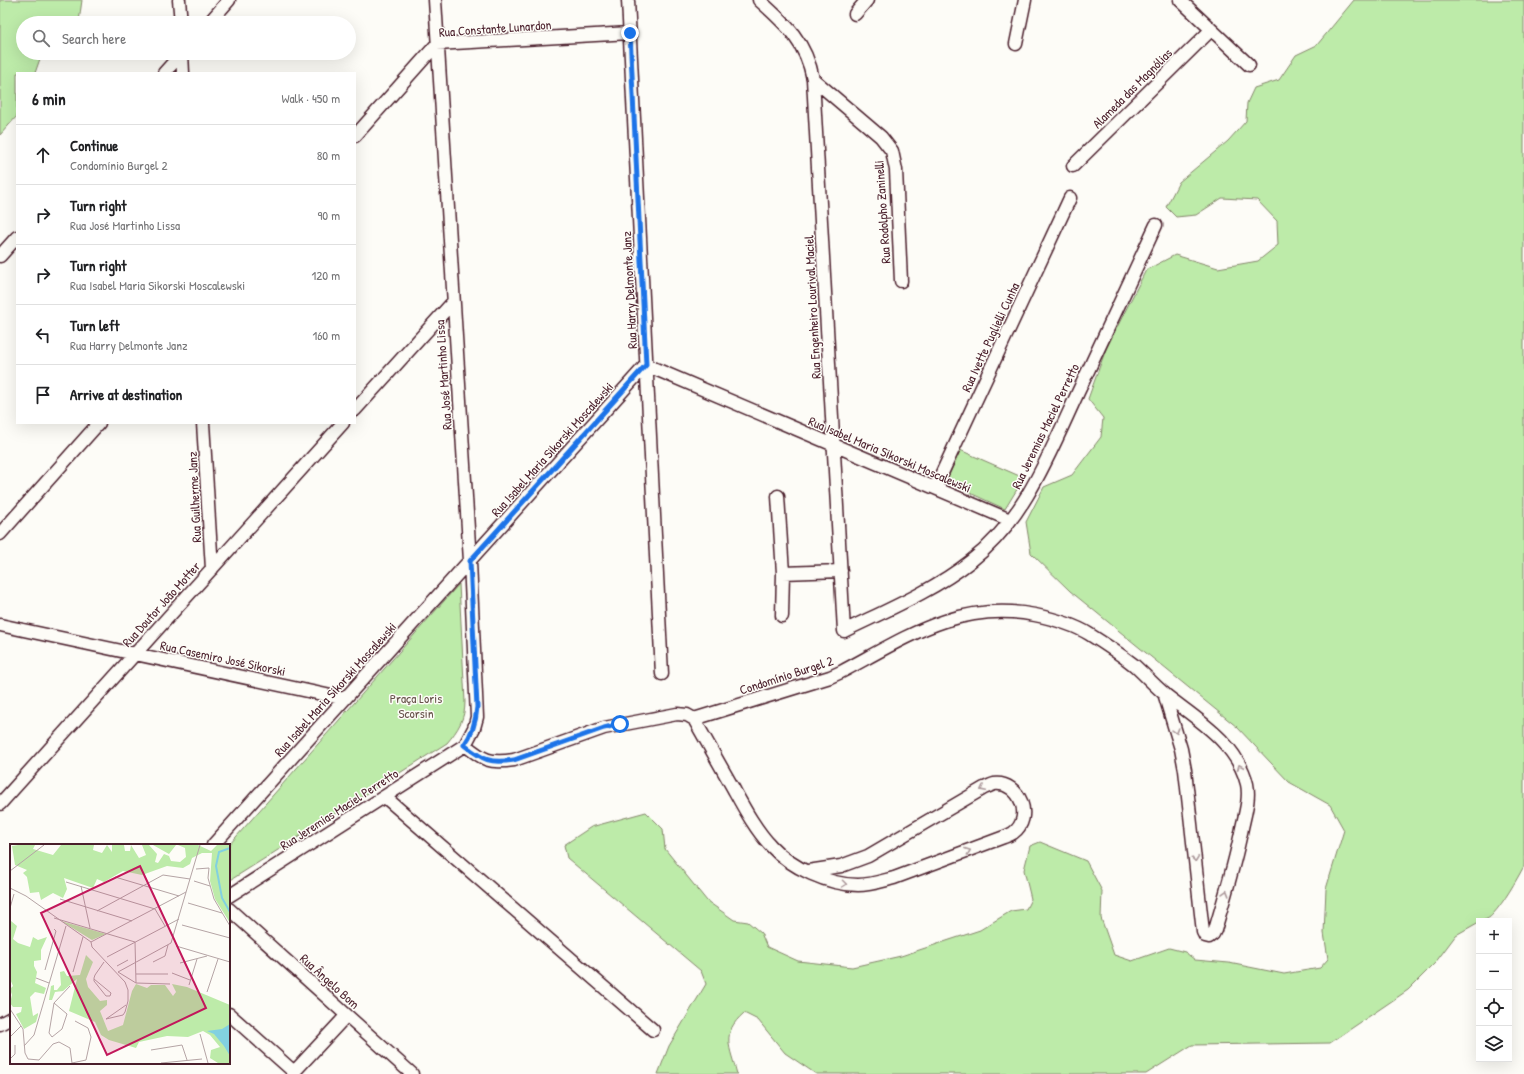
<!DOCTYPE html>
<html lang="en">
<head>
<meta charset="utf-8">
<style>
	:root { --surface:#fff; --page:#f6f6f6; --text:#202124; --muted:#757577; --line:#e0e0e0 }
	body { margin:0; font-family:"Patrick Hand",sans-serif; background:var(--page); color:var(--text) }
	.controls { position:absolute; right:12px; bottom:12px; display:grid; overflow:hidden; border-radius:0px; box-shadow:0 4px 16px #0002 }
	.controls button { width:36px; height:36px; display:grid; place-items:center; padding:0; border:0; border-bottom:1px solid var(--line); background:var(--surface); color:var(--text); font:20px sans-serif }
	.stop { position:absolute; width:12px; height:12px; margin:-9px; border:3px solid #1a73e8; border-radius:50%; background:#fff }
	.stop.end { background:#1a73e8; border-color:#fff; box-shadow:0 1px 4px #0008 }
	.list { margin:0; padding:0; list-style:none }
	h2 { display:flex; justify-content:space-between; align-items:center; height:52px; margin:0; padding:0 16px; font-size:17px }
	h2 small { font-size:13px; font-weight:400; color:var(--muted) }
	.list li { display:grid; grid-template-columns:26px 1fr auto; gap:12px; align-items:center; box-sizing:border-box; height:60px; padding:0 16px; border-top:1px solid var(--line) }
	.list b { display:block; font-size:15px; white-space:nowrap }
	.list p { margin:0; font-size:13px; white-space:nowrap; color:var(--muted) }
	.list em { font-size:13px; font-style:normal; color:var(--muted) }
	.icon { flex:none; width:22px; height:22px; fill:none; stroke:currentColor; stroke-width:2; stroke-linecap:round; stroke-linejoin:round }
	.map { position:relative; flex:none; width:1524px; height:1074px; overflow:hidden }
	.search { position:absolute; background:var(--surface); box-shadow:0 4px 16px #0002; left:16px; top:16px; width:340px; height:44px; display:flex; align-items:center; gap:10px; box-sizing:border-box; padding:0 14px; border-radius:22px; color:var(--muted); font-size:15px }
	.panel { position:absolute; background:var(--surface); box-shadow:0 4px 16px #0002; left:16px; top:72px; width:340px; height:352px; border-radius:0px }
	.map>svg:first-child { display:block }
</style>
</head>
<body>
<div class="map">
<svg width="1524" height="1074" viewBox="0 0 1524 1074">
	<rect width="100%" height="100%" fill="#fdfcf7"/>
	<filter id="ink" filterUnits="userSpaceOnUse"><feTurbulence type="fractalNoise" baseFrequency=".025" numOctaves="2"/><feDisplacementMap in="SourceGraphic" scale="8" xChannelSelector="R" yChannelSelector="G"/><feConvolveMatrix kernelMatrix="1 2 1 2 8 2 1 2 1" color-interpolation-filters="sRGB"/></filter>
	<g filter="url(#ink)">
		<path fill="#bdeba9" stroke="#84856a" d="M 0,0 L 82,0 L 79,22 L 77,23 L 23,23 L 23,53 L 42,53 L 35,73 L 17,73 L 17,116 L 0,135 Z
			M 1354,0 L 1524,0 L 1524,866 C 1516,881 1504,902 1493,914 C 1490,918 1484,921 1479,921 L 1479,922 L 1456,935 L 1435,963 L 1408,990 L 1330,1043 L 1192,1045 L 1146,1074 L 816,1074 L 785,1053 L 758,1020 L 744,1013 C 720,1034 730,1047 737,1074 L 658,1074 L 669,1046 L 706,984 L 701,971 L 567,858 L 564,845 L 591,827 L 646,812 L 663,829 L 665,849 L 707,901 L 734,920 L 748,922 L 761,933 L 767,947 L 798,961 L 852,967 L 901,956 L 980,930 L 1011,911 L 1026,909 L 1031,899 L 1024,870 L 1030,846 L 1040,842 L 1086,861 L 1102,891 L 1101,918 L 1114,955 L 1132,961 L 1169,948 L 1185,952 L 1195,960 L 1229,963 L 1284,974 L 1320,968 L 1328,959 L 1324,933 L 1326,889 L 1344,830 L 1330,805 L 1289,782 L 1237,727 L 1070,591 L 1031,553 L 1026,522 L 1044,487 L 1072,475 L 1101,437 L 1103,418 L 1088,399 L 1106,349 L 1146,270 L 1175,255 L 1218,268 L 1258,261 L 1278,245 L 1277,221 L 1257,200 L 1222,198 L 1196,215 L 1176,217 L 1166,207 L 1179,182 L 1228,141 L 1246,121 L 1247,103 L 1254,88 L 1279,80 L 1296,55 L 1317,45 Z
			M 960,450 L 1024,478 L 1005,509 L 946,482 Z
			M 459,584 L 465,702 C 465,719 458,730 447,743 L 229,881 L 229,845 Z"/>
		<g fill="none" stroke-linecap="round" stroke-linejoin="round">
			<g stroke="#4a1f2b" stroke-width="15">
				<path id="minor" d="M 179,0 L 181,23
					M 628,0 L 662,674
					M 759,0 C 786,24 806,42 813,79 L 844,631 C 887,610 933,591 971,561 C 1026,519 1052,447 1081,386 C 1106,333 1131,279 1156,225
					M 1180,0 L 1249,65
					M 855,14 L 867,0
					M 209,23 L 229,0
					M 1016,44 L 1025,0
					M 182,53 L 183,73
					M 164,73 L 182,53
					M 813,79 L 881,137 L 892,151 L 896,170 L 901,281
					M 355,136 L 437,44 L 630,33
					M 1073,166 L 1211,30
					M 0,256 L 17,237
					M 355,410 L 453,302
					M 203,423 L 212,569
					M 935,488 L 1070,198
					M 778,496 L 783,573 L 782,616
					M 0,534 L 99,423
					M 783,573 L 841,571
					M 0,625 L 345,699
					M 694,719 C 707,742 720,765 733,788 C 744,808 755,829 771,846 C 791,868 829,885 858,885 C 870,885 882,881 894,878 L 1004,837 C 1007,836 1010,835 1013,833 C 1034,818 1020,781 994,784 C 991,785 987,787 984,788 L 868,856 L 841,866 L 808,871
					M 465,745 C 484,760 489,764 514,760 L 604,728 L 677,714 L 687,715 L 694,719 L 830,677 L 841,672 C 905,638 959,600 1035,615 C 1054,619 1073,624 1089,634 C 1105,644 1120,654 1134,665 C 1145,675 1155,686 1167,696 C 1198,720 1237,743 1247,784 C 1250,798 1245,814 1242,828 C 1235,863 1225,896 1215,930 L 1213,934 L 1209,937 L 1205,936 L 1203,932 L 1185,770 L 1181,749 L 1164,693
					M 385,797 L 653,1030
					M 0,804 L 343,423
					M 213,845 L 646,365 L 1010,520
					M 229,896 L 465,745 L 474,728 L 477,717 L 470,561 L 435,0
					M 229,909 L 412,1074
					M 229,1014 L 294,1072 L 295,1074
					M 0,1024 L 11,1018
					M 294,1072 L 346,1016"/>
			</g>
			<use href="#minor" stroke="#fdfcf7" stroke-width="12"/>
		</g>
		<defs><path id="oneway-chevron" d="M-2-3.5L2.5 0L-2 3.5" fill="none" stroke-width="1.6" stroke-linecap="round" stroke-linejoin="round"/></defs>
		<g stroke="#ac999b">
			<use href="#oneway-chevron" transform="translate(1176 731) rotate(74)"/>
			<use href="#oneway-chevron" transform="translate(1240 767) rotate(-113)"/>
			<use href="#oneway-chevron" transform="translate(983 789) rotate(153)"/>
			<use href="#oneway-chevron" transform="translate(968 851) rotate(-20)"/>
			<use href="#oneway-chevron" transform="translate(1195 859) rotate(84)"/>
			<use href="#oneway-chevron" transform="translate(844 884) rotate(7)"/>
			<use href="#oneway-chevron" transform="translate(1226 893) rotate(-74)"/>
		</g>
	</g>
	<g fill="none" stroke-linecap="round" stroke-linejoin="round" filter="url(#ink)">
		<path stroke="#1a73e8" stroke-width="5" d="M 620,724 L 604,728 L 514,760 C 489,764 484,760 464,745 C 473,733 476,721 477,707 L 470,561 L 646,365 L 630,33"/>
	</g>
	<g text-anchor="middle" stroke-width="3" stroke-linejoin="round" paint-order="stroke">
		<g font-size="13" fill="#4a1f2b" stroke="#fdfcf7">
			<text transform="translate(495 28) rotate(-4)" y="5">Rua Constante Lunardon</text>
			<text transform="translate(1132 88) rotate(-45)" y="5">Alameda das Magnólias</text>
			<text transform="translate(882 212) rotate(-94)" y="5">Rua Rodolpho Zaninelli</text>
			<text transform="translate(629 290) rotate(-93)" y="5">Rua Harry Delmonte Janz</text>
			<text transform="translate(812 307) rotate(-93)" y="5">Rua Engenheiro Lourival Maciel</text>
			<text transform="translate(990 337) rotate(-65)" y="5">Rua Ivette Puglielli Cunha</text>
			<text transform="translate(443 375) rotate(-94)" y="5">Rua José Martinho Lissa</text>
			<text transform="translate(1045 426) rotate(-64)" y="5">Rua Jeremias Maciel Perretto</text>
			<text transform="translate(552 449) rotate(-48)" y="5">Rua Isabel Maria Sikorski Moscalewski</text>
			<text transform="translate(890 454) rotate(23)" y="5">Rua Isabel Maria Sikorski Moscalewski</text>
			<text transform="translate(194 497) rotate(-93)" y="5">Rua Guilherme Janz</text>
			<text transform="translate(161 604) rotate(-48)" y="5">Rua Doutor João Motter</text>
			<text transform="translate(223 658) rotate(12)" y="5">Rua Casemiro José Sikorski</text>
			<text transform="translate(786 675) rotate(-18)" y="5">Condomínio Burgel 2</text>
			<text transform="translate(335 689) rotate(-48)" y="5">Rua Isabel Maria Sikorski Moscalewski</text>
			<text transform="translate(339 809) rotate(-33)" y="5">Rua Jeremias Maciel Perretto</text>
			<text transform="translate(330 981) rotate(42)" y="5">Rua Ângelo Bom</text>
		</g>
		<g font-size="13" fill="#67524a" stroke="#fdfcf7">
			<text x="416" y="703">Praça Loris<tspan x="416" dy="15">Scorsin</tspan></text>
		</g>
	</g>
	<g transform="translate(10 844)">
		<rect width="220" height="220" fill="#fdfcf7"/>
		<path d="M 8,1 L 25,1 L 23,5 L 43,11 L 51,1 L 84,1 L 83,6 L 92,9 L 97,1 L 102,8 L 102,1 L 114,1 L 115,7 L 120,7 L 121,1 L 129,14 L 136,11 L 132,1 L 139,1 L 147,10 L 145,18 L 148,19 L 154,10 L 159,12 L 161,17 L 170,18 L 176,13 L 175,4 L 168,1 L 188,1 L 201,7 L 207,1 L 220,1 L 220,79 L 205,55 L 200,37 L 202,9 L 192,9 L 182,14 L 180,20 L 173,24 L 157,22 L 132,31 L 113,27 L 94,38 L 87,35 L 83,44 L 54,34 L 57,45 L 53,54 L 43,49 L 31,56 L 29,48 L 20,49 L 17,33 L 13,29 L 17,26 L 5,21 L 2,2 ZM 143,1 L 166,1 L 159,10 ZM 1,77 L 7,82 L 3,95 L 8,99 L 20,103 L 23,93 L 28,96 L 37,93 L 31,106 L 31,116 L 24,117 L 24,122 L 27,128 L 25,139 L 36,144 L 34,150 L 25,148 L 20,153 L 23,172 L 28,169 L 28,171 L 26,178 L 14,185 L 6,170 L 11,168 L 12,163 L 3,163 L 0,159 L 2,151 L 0,145 L 3,142 L 0,135 ZM 51,77 L 96,90 L 82,96 ZM 76,111 L 83,118 L 76,135 L 78,143 L 90,157 L 97,156 L 97,161 L 90,167 L 98,187 L 113,181 L 122,147 L 126,140 L 137,144 L 141,141 L 155,141 L 163,152 L 166,148 L 162,140 L 177,143 L 220,161 L 220,219 L 208,219 L 200,214 L 201,206 L 210,203 L 200,191 L 193,187 L 178,193 L 157,192 L 129,198 L 126,204 L 99,196 L 91,191 L 85,178 L 59,167 L 67,135 L 53,147 L 45,148 L 42,156 L 39,156 L 41,142 L 44,141 L 44,146 L 47,146 L 51,141 L 50,128 L 54,127 L 57,132 L 70,131 Z" fill="#bdeba9"/>
		<path d="M 220,180 L 220,212 L 214,202 L 204,190 L 197,187 L 212,185 Z" fill="#82d1e0"/>
		<path fill="none" stroke="#82d1e0" stroke-width="2" d="M 220,4 L 209,8 L 206,22 L 212,54 L 220,68"/>
		<path fill="none" stroke="#b5a4a5" stroke-width="1" d="M 186,25 L 199,24 L 198,34 L 204,55 L 220,82M 0,27 L 34,1M 105,33 L 169,52M 184,37 L 200,42M 56,38 L 145,65 L 155,82M 71,42 L 80,84M 0,44 L 16,52 L 81,98M 50,55 L 122,77M 178,59 L 212,69M 0,64 L 4,50M 87,67 L 153,31 L 180,35M 44,74 L 125,98 L 126,139M 172,81 L 220,94M 81,98 L 82,103 L 115,138 L 118,146 L 118,157 L 115,168 L 113,171 L 96,175 L 116,161M 81,98 L 176,48M 166,102 L 220,118M 97,113 L 169,75M 143,118 L 155,112 L 158,101M 170,119 L 197,112M 107,122 L 118,116M 35,126 L 46,87 L 44,85M 63,128 L 73,93M 162,129 L 180,136M 126,130 L 158,130M 26,134 L 39,139M 84,135 L 101,149 L 100,152 L 96,152 L 84,137 L 84,134 L 85,131 L 94,118M 160,140 L 126,139 L 108,128 L 161,99 L 190,1M 179,141 L 187,115M 197,148 L 208,115M 44,159 L 57,170 L 52,185 L 42,193 L 39,189 L 44,159 L 60,142M 0,165 L 13,185 L 15,209 L 18,215 L 29,216 L 43,200 L 49,198 L 60,204 L 62,219M 190,190 L 198,219M 0,193 L 11,182M 14,202 L 24,191 L 56,82M 141,206 L 172,201 L 177,216M 0,215 L 5,210 L 5,201M 62,219 L 76,216 L 81,193 L 78,184 L 65,177M 151,219 L 192,215"/>
		<path fill="#c2185b" fill-opacity="0.15" stroke="#c2185b" stroke-width="2" d="M 130,22 L 196,164 L 97,211 L 31,69 Z"/>
		<rect width="220" height="220" fill="none" stroke="#4a1f2b" stroke-width="2"/>
	</g>
</svg>
<div class="controls">
<button>+</button>
<button>−</button>
<button><svg class="icon" aria-label="locate" viewBox="0 0 24 24"><circle cx="12" cy="12" r="6"/><path d="M12 2v4M12 18v4M2 12h4M18 12h4"/></svg></button>
<button><svg class="icon" aria-label="layers" viewBox="0 0 24 24"><path d="M12 4l9 5-9 5-9-5zM3 14l9 5 9-5"/></svg></button>
</div>
<div class="stop" style="left:620px;top:724px"></div>
<div class="stop end" style="left:630px;top:33px"></div>
<div class="search"><svg class="icon" aria-label="search" viewBox="0 0 24 24"><circle cx="10" cy="10" r="6"/><path d="M15 15l6 6"/></svg>Search here</div>
<section class="panel">
<h2>6 min<small>Walk · 450 m</small></h2>
<ul class="list">
<li><svg class="icon" aria-label="ahead" viewBox="0 0 24 24"><path d="M12 20V5M6 11l6-6 6 6"/></svg><div><b>Continue</b><p>Condomínio Burgel 2</p></div><em>80 m</em></li>
<li><svg class="icon" aria-label="right" viewBox="0 0 24 24"><path d="M7 20v-9h11M14 6l5 5-5 5"/></svg><div><b>Turn right</b><p>Rua José Martinho Lissa</p></div><em>90 m</em></li>
<li><svg class="icon" aria-label="right" viewBox="0 0 24 24"><path d="M7 20v-9h11M14 6l5 5-5 5"/></svg><div><b>Turn right</b><p>Rua Isabel Maria Sikorski Moscalewski</p></div><em>120 m</em></li>
<li><svg class="icon" aria-label="left" viewBox="0 0 24 24"><path d="M17 20v-9H6M10 6l-5 5 5 5"/></svg><div><b>Turn left</b><p>Rua Harry Delmonte Janz</p></div><em>160 m</em></li>
<li><svg class="icon" aria-label="arrive" viewBox="0 0 24 24"><path d="M6 21V4h12l-3 4 3 4H6"/></svg><div><b>Arrive at destination</b></div></li>
</ul>
</section>
</div>
</body>
</html>
